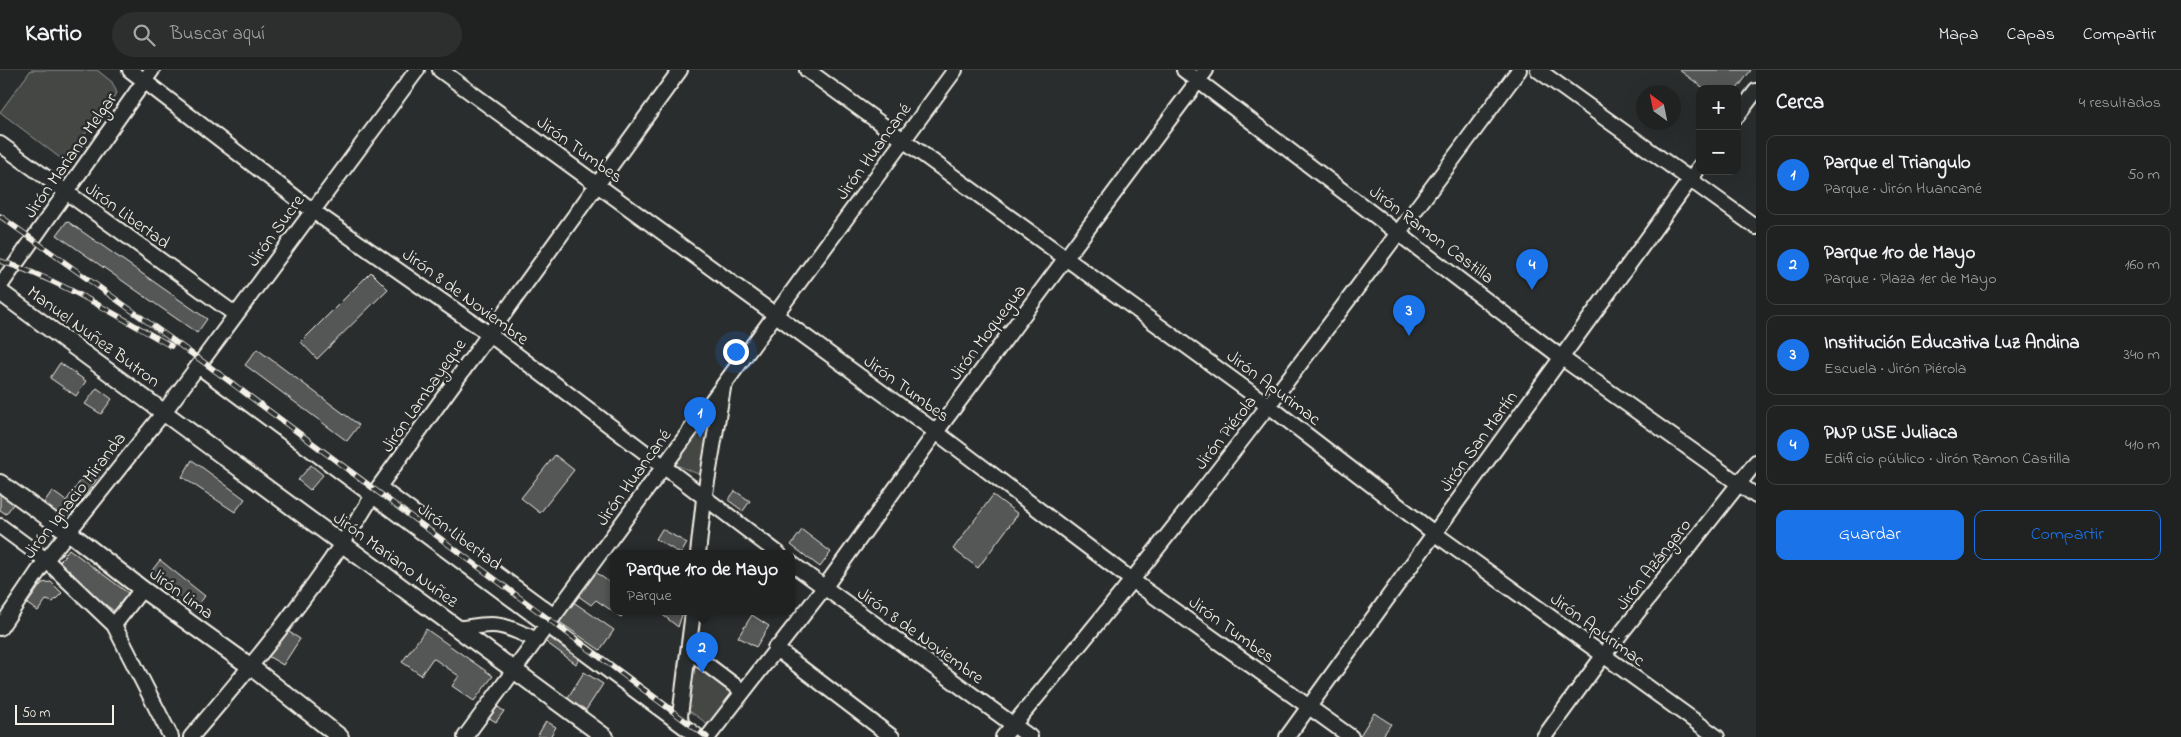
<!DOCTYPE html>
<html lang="es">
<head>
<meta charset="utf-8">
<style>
	:root { --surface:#202222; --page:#2d2f2f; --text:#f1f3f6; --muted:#a2a4a5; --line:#3d3f40; --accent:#1a73e8 }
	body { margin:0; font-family:"Indie Flower",sans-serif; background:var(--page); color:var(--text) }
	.controls { position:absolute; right:15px; top:15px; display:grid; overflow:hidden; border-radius:10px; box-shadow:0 5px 20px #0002 }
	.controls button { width:45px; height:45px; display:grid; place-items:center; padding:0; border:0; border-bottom:1px solid var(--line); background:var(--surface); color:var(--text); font:25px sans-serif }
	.compass { position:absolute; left:1636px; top:15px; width:45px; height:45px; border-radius:50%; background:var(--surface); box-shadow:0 5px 20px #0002; rotate:327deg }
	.scale { position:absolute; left:15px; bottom:12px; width:99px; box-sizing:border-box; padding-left:5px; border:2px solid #f4f1e8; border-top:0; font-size:14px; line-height:18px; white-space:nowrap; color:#f4f1e8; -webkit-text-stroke:4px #2a2d2e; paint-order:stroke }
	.you { position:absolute; left:735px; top:281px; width:18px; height:18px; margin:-12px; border:4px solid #fff; border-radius:50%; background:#1a73e8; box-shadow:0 0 0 8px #1a73e833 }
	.badge { display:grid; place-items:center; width:32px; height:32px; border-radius:50%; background:var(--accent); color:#fff; font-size:16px; font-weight:700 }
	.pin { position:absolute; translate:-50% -41px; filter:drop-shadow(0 1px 2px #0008) }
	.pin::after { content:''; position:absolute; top:26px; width:18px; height:15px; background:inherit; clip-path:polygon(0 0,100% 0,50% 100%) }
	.popup { position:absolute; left:610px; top:480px; width:185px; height:65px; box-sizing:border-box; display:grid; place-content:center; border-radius:10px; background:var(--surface); filter:drop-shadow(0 1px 4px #0005); font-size:16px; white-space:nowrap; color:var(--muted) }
	.popup b { font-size:19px; color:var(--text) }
	.popup::after { content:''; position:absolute; left:50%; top:100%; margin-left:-10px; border:10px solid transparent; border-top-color:var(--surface) }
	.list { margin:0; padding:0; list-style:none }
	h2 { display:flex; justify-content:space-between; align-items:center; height:65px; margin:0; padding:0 20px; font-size:21px }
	h2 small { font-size:16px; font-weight:400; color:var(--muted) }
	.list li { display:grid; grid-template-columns:32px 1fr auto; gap:15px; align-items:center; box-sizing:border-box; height:80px; margin:0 10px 10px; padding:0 10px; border:1px solid var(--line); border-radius:10px }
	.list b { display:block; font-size:19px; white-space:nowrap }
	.list p { margin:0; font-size:16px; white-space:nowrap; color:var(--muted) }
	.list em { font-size:16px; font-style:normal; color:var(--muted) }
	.actions { display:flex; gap:10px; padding:15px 20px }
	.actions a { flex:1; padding:11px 0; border:1px solid var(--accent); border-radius:10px; text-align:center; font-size:18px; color:var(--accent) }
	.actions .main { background:var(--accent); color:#fff }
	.icon { flex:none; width:28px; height:28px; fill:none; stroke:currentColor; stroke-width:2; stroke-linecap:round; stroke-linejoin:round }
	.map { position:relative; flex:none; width:1756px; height:667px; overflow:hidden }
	header { display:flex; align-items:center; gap:30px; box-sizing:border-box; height:70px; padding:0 25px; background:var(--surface); border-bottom:1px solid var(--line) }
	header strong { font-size:24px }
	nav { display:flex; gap:28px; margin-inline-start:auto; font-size:18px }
	.search { width:350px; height:45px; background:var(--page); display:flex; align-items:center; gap:12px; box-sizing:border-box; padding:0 18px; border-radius:28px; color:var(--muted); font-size:19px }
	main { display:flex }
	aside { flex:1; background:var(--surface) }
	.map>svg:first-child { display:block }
</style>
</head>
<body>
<header>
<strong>Kartio</strong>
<div class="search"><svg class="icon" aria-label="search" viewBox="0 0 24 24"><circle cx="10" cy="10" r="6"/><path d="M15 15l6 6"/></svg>Buscar aquí</div>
<nav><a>Mapa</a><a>Capas</a><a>Compartir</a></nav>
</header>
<main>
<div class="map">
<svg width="1756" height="667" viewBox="0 0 1756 667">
	<rect width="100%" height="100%" fill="#2a2d2e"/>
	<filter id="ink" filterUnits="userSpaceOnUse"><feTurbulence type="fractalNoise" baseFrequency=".02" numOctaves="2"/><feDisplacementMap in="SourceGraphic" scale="10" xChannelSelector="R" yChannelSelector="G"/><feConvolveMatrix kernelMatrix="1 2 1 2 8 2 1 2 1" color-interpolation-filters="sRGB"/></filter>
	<g filter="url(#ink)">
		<path fill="#444645" stroke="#9c9c96" d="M 31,0 L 97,0 L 112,12 L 117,23 L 64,91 L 0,42 Z
			M 711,342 L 703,406 L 674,394 Z
			M 691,585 L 738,621 L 712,657 L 685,638 Z"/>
		<path fill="#555756" stroke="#f4f1e8" d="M 1679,0 L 1751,0 L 1737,19 L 1705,19 Z
			M 67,151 L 207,249 L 197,263 L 57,165 Z
			M 371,202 L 388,219 L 317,289 L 301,272 Z
			M 257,279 L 359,355 L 347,371 L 245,295 Z
			M 60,293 L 86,311 L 76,326 L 50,308 Z
			M 97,318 L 112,329 L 101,344 L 85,334 Z
			M 555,385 L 574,400 L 540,443 L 521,428 Z
			M 192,390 L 245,429 L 235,442 L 182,407 Z
			M 311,395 L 323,405 L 310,420 L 298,410 Z
			M 89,399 L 99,406 L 72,444 L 61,447 L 43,434 L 52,421 L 66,431 Z
			M 735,421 L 750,431 L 743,441 L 728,430 Z
			M 0,422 L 14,433 L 6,444 L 0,440 Z
			M 993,425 L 1018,444 L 978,498 L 953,479 Z
			M 662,459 L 687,473 L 681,484 L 656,469 Z
			M 802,460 L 831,482 L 820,497 L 791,475 Z
			M 69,479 L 128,523 L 114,541 L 56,497 Z
			M 160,490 L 205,526 L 195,539 L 150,503 Z
			M 594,501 L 613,515 L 613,542 L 625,542 L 621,547 L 596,530 L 591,535 L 577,525 Z
			M 51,512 L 62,523 L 53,532 L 46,530 L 38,541 L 27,534 L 42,513 Z
			M 572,531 L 614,560 L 600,580 L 558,551 Z
			M 659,542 L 683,542 L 678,557 Z
			M 752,545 L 769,556 L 756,577 L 738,567 Z
			M 283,558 L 300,569 L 283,595 L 266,585 Z
			M 426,559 L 493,606 L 474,631 L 452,616 L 459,606 L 433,588 L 421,605 L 402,592 Z
			M 547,564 L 580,588 L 576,594 L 543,570 Z
			M 584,602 L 603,614 L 586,640 L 580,636 L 577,640 L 565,632 Z
			M 496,636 L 504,641 L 496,652 L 488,647 Z
			M 1374,643 L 1391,654 L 1382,667 L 1359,667 Z
			M 546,651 L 556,657 L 550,667 L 537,667 Z"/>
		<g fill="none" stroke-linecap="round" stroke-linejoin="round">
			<g stroke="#f4f1e8" stroke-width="18">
				<path id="minor" d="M 130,0 L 313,141 L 489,264 L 779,484
					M 440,0 L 936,362 L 1133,511 L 1351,667
					M 807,0 L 1269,336 L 1434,463 L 1717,667
					M 1184,0 L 1562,288 L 1756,426
					M 1538,0 L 1756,157
					M 1737,46 L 1756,21
					M 0,74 L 236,245
					M 0,216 L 152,0
					M 198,296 L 698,667
					M 380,418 L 554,546
					M 0,456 L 46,490 L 114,555 L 171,667
					M 698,484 L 704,429 L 723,318
					M 791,493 L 1030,667
					M 114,555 L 142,519
					M 0,558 L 46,490 L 164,342 L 417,0
					M 458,559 C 499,552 499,553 537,570
					M 775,578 L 892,667
					M 689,581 L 742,621
					M 681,653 L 680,646 L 693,542
					M 191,667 C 257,590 321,512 373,425 L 680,0
					M 465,667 L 955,0
					M 708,667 L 824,518 L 936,362 L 1206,0
					M 1003,667 C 1185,452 1352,226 1519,0
					M 1287,667 L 1700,96
					M 1544,667 L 1603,586 L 1756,392"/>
			</g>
			<g stroke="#f4f1e8" stroke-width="20">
				<path id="major" d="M 0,222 L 605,667
					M 0,413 L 75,467 L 142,519 L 251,597 L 340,667"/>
			</g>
			<use href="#minor" stroke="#2a2d2e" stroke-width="14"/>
			<use href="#major" stroke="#2a2d2e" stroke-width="16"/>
			<g stroke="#f4f1e8" stroke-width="5.5">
				<path id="rail" d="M 0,146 L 202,291 L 707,667
					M 0,191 C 59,209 117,246 171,276"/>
			</g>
			<use href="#rail" stroke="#2a2d2e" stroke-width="4" stroke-dasharray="11" stroke-linecap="butt"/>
		</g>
	</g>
	<g text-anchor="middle" stroke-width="5" stroke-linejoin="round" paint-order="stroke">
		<g font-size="18" fill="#f4f1e8" stroke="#2a2d2e">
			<text transform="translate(580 79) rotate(36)" y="6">Jirón Tumbes</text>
			<text transform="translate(873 81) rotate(-54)" y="6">Jirón Huancané</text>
			<text transform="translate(70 85) rotate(-55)" y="6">Jirón Mariano Melgar</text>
			<text transform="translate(128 145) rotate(36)" y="6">Jirón Libertad</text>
			<text transform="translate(275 160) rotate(-54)" y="6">Jirón Sucre</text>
			<text transform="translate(1432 164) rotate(37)" y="6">Jirón Ramon Castilla</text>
			<text transform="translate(466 226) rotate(36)" y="6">Jirón 8 de Noviembre</text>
			<text transform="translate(987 262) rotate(-53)" y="6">Jirón Moquegua</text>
			<text transform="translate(94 266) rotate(36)" y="6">Manuel Nuñez Butron</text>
			<text transform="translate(1274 317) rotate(37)" y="6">Jirón Apurimac</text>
			<text transform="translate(907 318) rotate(36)" y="6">Jirón Tumbes</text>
			<text transform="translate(423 325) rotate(-55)" y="6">Jirón Lambayeque</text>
			<text transform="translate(1225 362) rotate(-52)" y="6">Jirón Piérola</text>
			<text transform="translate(1478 371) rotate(-54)" y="6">Jirón San Martín</text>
			<text transform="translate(633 407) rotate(-54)" y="6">Jirón Huancané</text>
			<text transform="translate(74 425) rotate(-52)" y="6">Jirón Ignacio Miranda</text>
			<text transform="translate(460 466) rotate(37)" y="6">Jirón Libertad</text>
			<text transform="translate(396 489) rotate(36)" y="6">Jirón Mariano Nuñez</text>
			<text transform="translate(1653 494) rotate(-52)" y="6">Jirón Azángaro</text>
			<text transform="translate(182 523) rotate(36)" y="6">Jirón Lima</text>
			<text transform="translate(1232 559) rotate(36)" y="6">Jirón Tumbes</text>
			<text transform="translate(1598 559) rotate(36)" y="6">Jirón Apurimac</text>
			<text transform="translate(921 565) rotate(36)" y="6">Jirón 8 de Noviembre</text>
		</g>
	</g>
</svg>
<div class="controls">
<button>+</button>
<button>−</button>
</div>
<svg class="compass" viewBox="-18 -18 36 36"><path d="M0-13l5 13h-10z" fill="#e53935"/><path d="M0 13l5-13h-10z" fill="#a2a4a5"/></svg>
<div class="scale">50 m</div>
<div class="you"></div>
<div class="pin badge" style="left:700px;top:368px">1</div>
<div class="pin badge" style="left:702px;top:603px">2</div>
<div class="popup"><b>Parque 1ro de Mayo</b>Parque</div>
<div class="pin badge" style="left:1409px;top:266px">3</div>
<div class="pin badge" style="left:1532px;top:220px">4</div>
</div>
<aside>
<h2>Cerca<small>4 resultados</small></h2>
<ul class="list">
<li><span class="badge">1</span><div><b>Parque el Triangulo</b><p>Parque · Jirón Huancané</p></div><em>50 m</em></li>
<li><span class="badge">2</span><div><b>Parque 1ro de Mayo</b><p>Parque · Plaza 1er de Mayo</p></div><em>160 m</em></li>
<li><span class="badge">3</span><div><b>Institución Educativa Luz Andina</b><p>Escuela · Jirón Piérola</p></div><em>340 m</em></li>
<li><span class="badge">4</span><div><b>PNP USE Juliaca</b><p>Edificio público · Jirón Ramon Castilla</p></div><em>410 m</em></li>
</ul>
<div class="actions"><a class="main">Guardar</a><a>Compartir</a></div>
</aside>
</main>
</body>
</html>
